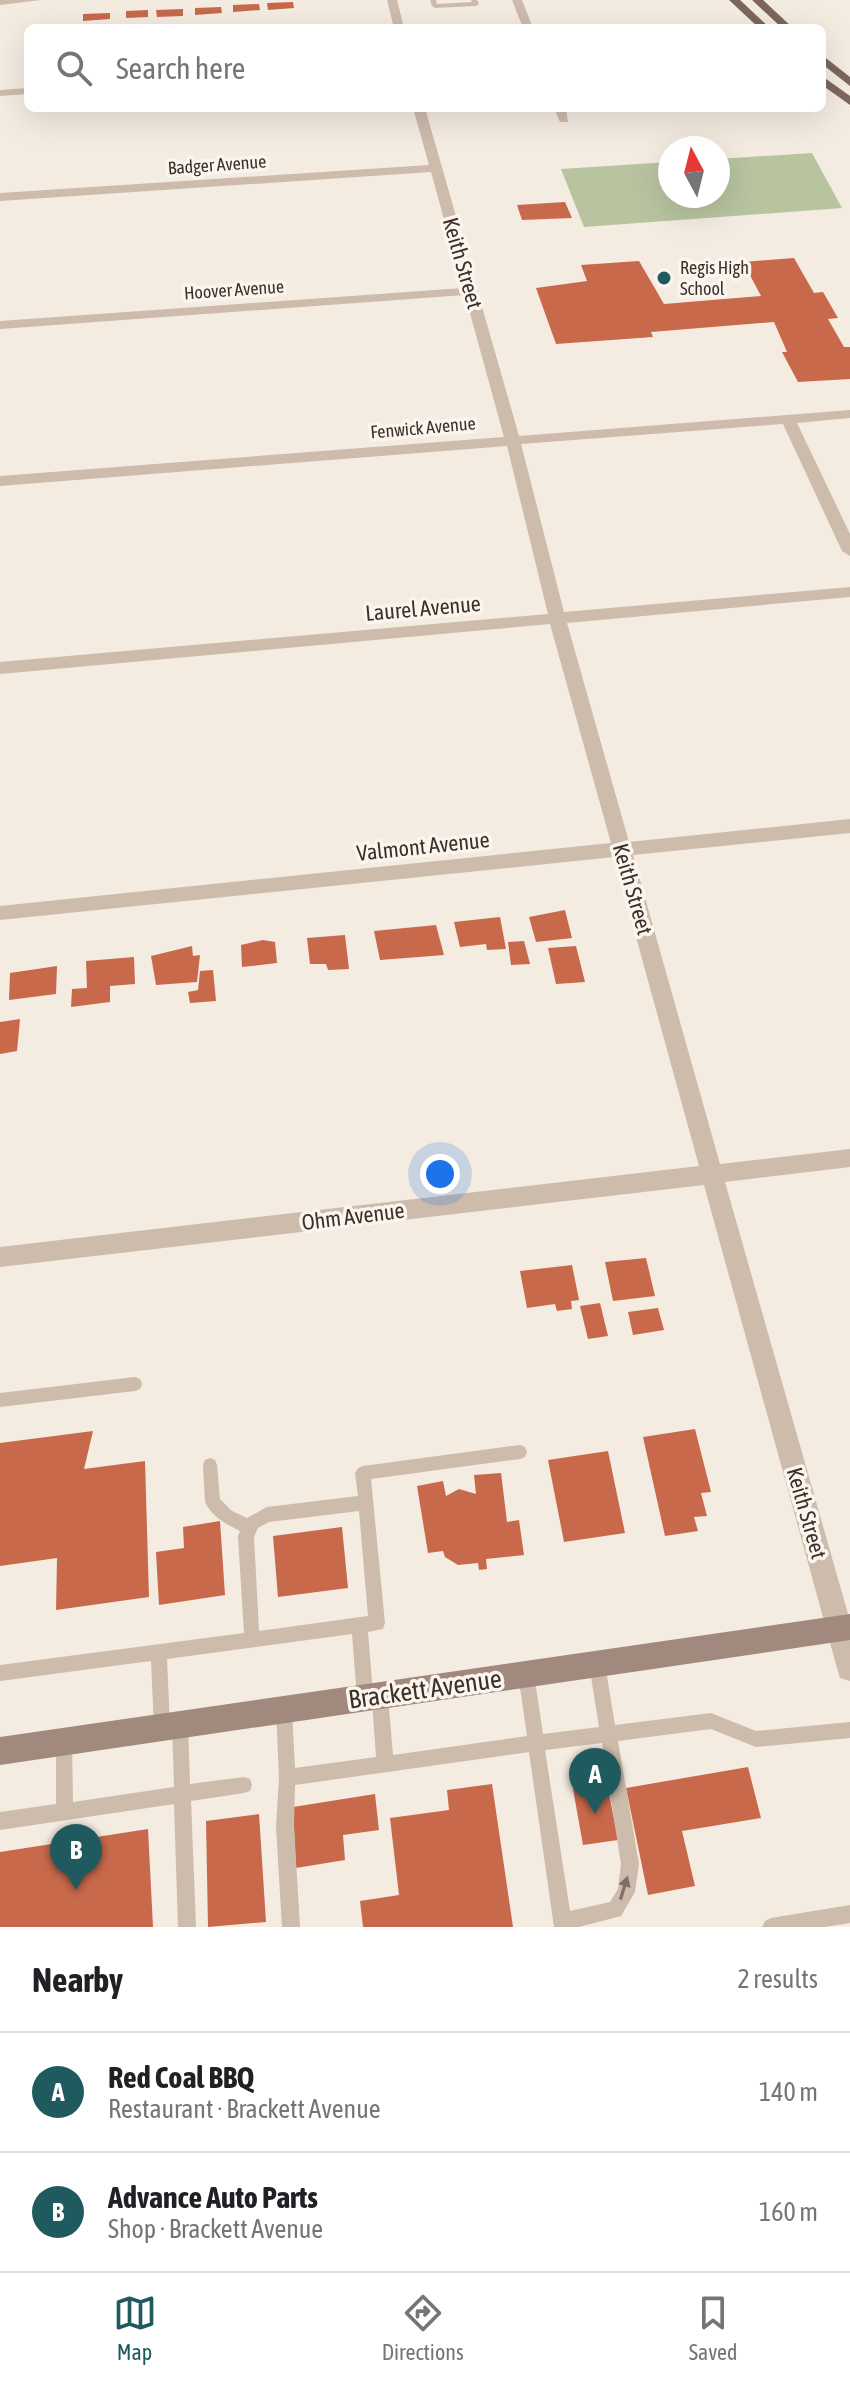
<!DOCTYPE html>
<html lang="en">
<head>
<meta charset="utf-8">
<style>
	:root { --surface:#fff; --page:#f6f6f6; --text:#202124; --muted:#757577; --line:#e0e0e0; --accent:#1f5a5e }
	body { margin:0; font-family:"Asap Condensed",sans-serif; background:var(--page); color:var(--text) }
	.compass { position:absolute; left:658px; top:136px; width:72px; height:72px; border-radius:50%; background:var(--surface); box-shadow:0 8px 32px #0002; rotate:353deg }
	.you { position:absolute; left:440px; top:1174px; width:28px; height:28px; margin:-20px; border:6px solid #fff; border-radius:50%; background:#1a73e8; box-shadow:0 0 0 12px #1a73e833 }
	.badge { display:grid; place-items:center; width:52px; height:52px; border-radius:50%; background:var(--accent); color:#fff; font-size:26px; font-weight:700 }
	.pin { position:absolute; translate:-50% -66px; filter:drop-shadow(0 2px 4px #0008) }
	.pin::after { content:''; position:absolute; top:42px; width:28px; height:24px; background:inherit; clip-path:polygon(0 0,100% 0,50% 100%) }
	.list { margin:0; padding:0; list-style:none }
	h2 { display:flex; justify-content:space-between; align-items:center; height:104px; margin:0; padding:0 32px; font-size:34px }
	h2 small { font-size:26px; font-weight:400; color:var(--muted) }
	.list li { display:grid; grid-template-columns:52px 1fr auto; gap:24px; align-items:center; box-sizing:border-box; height:120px; padding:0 32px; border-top:2px solid var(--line) }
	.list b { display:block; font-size:30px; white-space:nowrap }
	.list p { margin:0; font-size:26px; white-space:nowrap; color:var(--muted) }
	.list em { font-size:26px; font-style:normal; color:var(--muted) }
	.icon { flex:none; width:44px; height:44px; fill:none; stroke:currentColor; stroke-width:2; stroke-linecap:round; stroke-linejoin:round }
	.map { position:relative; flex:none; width:850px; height:1927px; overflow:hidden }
	.search { position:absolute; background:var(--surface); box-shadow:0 8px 32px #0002; left:24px; right:24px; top:24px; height:88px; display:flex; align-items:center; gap:20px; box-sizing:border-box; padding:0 28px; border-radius:12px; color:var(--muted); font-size:30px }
	.sheet { height:344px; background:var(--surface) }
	nav { display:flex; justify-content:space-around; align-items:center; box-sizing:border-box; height:112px; border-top:2px solid var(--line); background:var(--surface); font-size:22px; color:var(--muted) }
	nav a { display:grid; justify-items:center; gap:4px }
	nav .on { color:var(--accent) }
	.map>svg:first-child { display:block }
</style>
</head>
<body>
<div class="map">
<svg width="850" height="1927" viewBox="0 0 850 1927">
	<rect width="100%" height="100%" fill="#f4ebe1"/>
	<path fill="#b8c4a0" d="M 812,153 L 842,208 L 584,227 L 561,169 L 670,162 L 670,196 L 718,196 L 718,159 Z"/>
	<path fill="#c8694b" d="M 293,2 L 294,8 L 268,10 L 267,3 Z
		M 259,4 L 260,10 L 233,12 L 233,5 Z
		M 221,7 L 222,13 L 195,15 L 195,8 Z
		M 183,9 L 183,16 L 157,17 L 156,10 Z
		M 148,10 L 148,17 L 126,18 L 126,11 Z
		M 110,13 L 110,19 L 83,21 L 83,14 Z
		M 565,202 L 572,218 L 522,220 L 517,205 Z
		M 794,258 L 814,293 L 823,292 L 838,318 L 828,319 L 844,347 L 850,347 L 850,379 L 798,382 L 782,352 L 787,352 L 774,322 L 651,332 L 653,337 L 556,344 L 536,288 L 587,281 L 581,265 L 639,261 L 664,304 L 761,296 L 743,262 Z
		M 565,910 L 572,938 L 536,942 L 529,917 Z
		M 500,917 L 506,949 L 487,950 L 486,944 L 460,947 L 454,922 Z
		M 436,925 L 444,955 L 380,960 L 374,931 Z
		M 345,935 L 349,969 L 328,970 L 326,964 L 310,964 L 307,938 Z
		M 263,940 L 275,942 L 277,963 L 242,967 L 241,945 Z
		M 524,941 L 530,964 L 511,965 L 508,942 Z
		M 192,946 L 193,956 L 200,955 L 197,982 L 156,985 L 151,956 Z
		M 576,946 L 585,982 L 556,984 L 548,948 Z
		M 134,957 L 135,984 L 110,986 L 110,1002 L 71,1007 L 72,989 L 87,988 L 86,961 Z
		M 57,966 L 56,994 L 9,1000 L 10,973 Z
		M 213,970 L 216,1001 L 190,1003 L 188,992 L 198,990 L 200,971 Z
		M 20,1019 L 17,1051 L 0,1054 L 0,1022 Z
		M 646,1258 L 655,1296 L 613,1301 L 605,1262 Z
		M 572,1265 L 579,1300 L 571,1301 L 572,1309 L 557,1311 L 555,1304 L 527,1308 L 520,1271 Z
		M 600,1303 L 608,1336 L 588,1339 L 580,1306 Z
		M 658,1308 L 664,1330 L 633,1335 L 628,1312 Z
		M 695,1429 L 711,1492 L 701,1493 L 707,1516 L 694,1517 L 698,1531 L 665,1536 L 643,1437 Z
		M 93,1431 L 84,1469 L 145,1461 L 149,1597 L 56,1610 L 57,1558 L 0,1566 L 0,1443 Z
		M 608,1451 L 625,1533 L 564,1542 L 548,1460 Z
		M 501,1473 L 507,1522 L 519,1520 L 524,1555 L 486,1559 L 487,1569 L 479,1570 L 478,1563 L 458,1565 L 445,1557 L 443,1551 L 428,1553 L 417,1486 L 443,1481 L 446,1496 L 459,1489 L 476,1494 L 474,1475 Z
		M 220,1521 L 225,1595 L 159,1605 L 156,1552 L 184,1548 L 183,1527 Z
		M 342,1527 L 348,1588 L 278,1597 L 273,1536 Z
		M 748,1767 L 761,1818 L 682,1831 L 695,1886 L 648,1895 L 626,1788 Z
		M 607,1783 L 618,1840 L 583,1845 L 573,1789 Z
		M 492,1784 L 513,1927 L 363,1927 L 360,1901 L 399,1895 L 390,1818 L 449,1810 L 447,1790 Z
		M 375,1794 L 379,1830 L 343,1835 L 345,1860 L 296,1868 L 293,1807 Z
		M 259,1814 L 266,1922 L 208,1927 L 206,1821 Z
		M 148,1829 L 153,1927 L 0,1927 L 0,1852 Z"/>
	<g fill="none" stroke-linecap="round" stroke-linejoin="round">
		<path fill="#cdbbac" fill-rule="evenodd" d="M 430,0 L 436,0 L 437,4 L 472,2 L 471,0 L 477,0 L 479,4 L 476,6 L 435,8 L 432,6 Z
			M 135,1377 L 140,1379 L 142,1384 L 140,1389 L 135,1391 L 0,1407 L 0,1393 Z
			M 520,1445 L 525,1447 L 527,1452 L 525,1457 L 520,1459 L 371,1479 L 385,1623 L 383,1629 L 368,1632 L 373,1694 L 374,1690 L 380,1688 L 386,1690 L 388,1696 L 393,1755 L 527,1736 L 518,1674 L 520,1668 L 526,1666 L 532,1668 L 534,1674 L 543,1734 L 599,1727 L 589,1664 L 591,1658 L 597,1656 L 603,1658 L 605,1664 L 615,1725 L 711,1713 L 756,1731 L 850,1722 L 850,1738 L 756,1747 L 711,1729 L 618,1741 L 639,1864 L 635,1892 L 621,1916 L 579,1927 L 554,1927 L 529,1752 L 295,1785 L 294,1827 L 300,1927 L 282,1927 L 276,1827 L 279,1778 L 276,1710 L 278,1704 L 284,1702 L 290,1704 L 292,1710 L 295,1768 L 376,1757 L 372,1700 L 371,1704 L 365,1706 L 359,1704 L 357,1698 L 352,1634 L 167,1659 L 170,1727 L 168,1733 L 162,1735 L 156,1733 L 154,1727 L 151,1661 L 0,1681 L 0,1665 L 244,1633 L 238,1536 L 240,1531 C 226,1524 212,1517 205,1502 L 203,1465 L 205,1460 L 210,1458 L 215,1460 L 217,1465 L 220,1499 L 232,1511 L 247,1518 L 267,1507 L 358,1496 L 355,1473 L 358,1468 L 363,1466 ZM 359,1511 L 368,1616 L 259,1631 L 254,1537 L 258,1528 L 269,1522 ZM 602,1743 L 621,1864 L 618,1889 L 610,1902 L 570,1911 L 545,1750 Z
			M 180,1717 L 186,1719 L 188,1725 L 190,1784 L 244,1777 L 250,1779 L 252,1785 L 250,1791 L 244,1793 L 191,1801 L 196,1927 L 178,1927 L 174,1804 L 0,1830 L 0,1812 L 56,1804 L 56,1742 L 58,1736 L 64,1734 L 70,1736 L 72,1742 L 73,1802 L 174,1787 L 172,1725 L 174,1719 Z
			M 850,1905 L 850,1923 L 825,1927 L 762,1927 L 765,1921 L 771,1918 Z"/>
		<path fill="#cdbbac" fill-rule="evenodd" d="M 0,0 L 41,0 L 0,5 Z
			M 387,0 L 397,0 L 404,28 L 394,28 Z
			M 512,0 L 522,0 L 533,28 L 523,28 Z
			M 28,88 L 28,94 L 0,96 L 0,90 Z
			M 413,108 L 425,108 L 519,436 L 850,410 L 850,418 L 797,423 L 850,534 L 850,556 L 842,551 L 783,424 L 521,444 L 564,612 L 850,587 L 850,597 L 567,623 L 629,842 L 850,819 L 850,833 L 633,855 L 720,1164 L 850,1149 L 850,1167 L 725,1182 L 850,1621 L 850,1681 L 840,1678 L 837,1668 L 704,1185 L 0,1267 L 0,1247 L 699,1166 L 614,857 L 0,920 L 0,906 L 611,843 L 550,624 L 0,674 L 0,662 L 548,614 L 507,446 L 0,486 L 0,476 L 504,437 L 465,295 L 0,329 L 0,321 L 463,288 L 431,172 L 0,201 L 0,193 L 429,165 Z
			M 554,108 L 566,108 L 568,122 L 560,122 Z"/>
		<path fill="#a18a7d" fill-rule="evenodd" d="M 850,1614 L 850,1640 L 0,1765 L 0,1737 Z"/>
		<path fill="#7d675c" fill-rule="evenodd" d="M 729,0 L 740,0 L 770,28 L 759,28 Z
			M 752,0 L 763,0 L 793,28 L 782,28 Z
			M 822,55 L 850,77 L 850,86 L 822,64 Z
			M 822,76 L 850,96 L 850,105 L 822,85 Z"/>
	</g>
	<defs><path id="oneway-solid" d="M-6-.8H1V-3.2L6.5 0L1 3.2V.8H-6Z" transform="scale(2)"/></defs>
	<use fill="#7d6f65" href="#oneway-solid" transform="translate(624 1888) rotate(-73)"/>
	<circle fill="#1f5a5e" stroke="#fbf5ee" stroke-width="3" cx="664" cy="278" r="8"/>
	<g text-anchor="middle" stroke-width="7" stroke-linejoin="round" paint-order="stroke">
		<g font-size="18" fill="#3b302b" stroke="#fbf5ee">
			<text transform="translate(217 165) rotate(-4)" y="6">Badger Avenue</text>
			<text transform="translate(234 290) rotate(-4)" y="6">Hoover Avenue</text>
			<text transform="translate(423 428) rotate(-5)" y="6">Fenwick Avenue</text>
		</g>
		<g font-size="18" fill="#3b302b" stroke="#fbf5ee" text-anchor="start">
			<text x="680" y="274">Regis High<tspan x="680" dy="21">School</tspan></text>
		</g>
		<g font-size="22" fill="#3b302b" stroke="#fbf5ee">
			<text transform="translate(463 263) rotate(74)" y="8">Keith Street</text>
			<text transform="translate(423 608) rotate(-5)" y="8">Laurel Avenue</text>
			<text transform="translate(423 846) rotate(-6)" y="8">Valmont Avenue</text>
			<text transform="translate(633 889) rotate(74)" y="8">Keith Street</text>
			<text transform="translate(353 1216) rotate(-7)" y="8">Ohm Avenue</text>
			<text transform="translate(807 1513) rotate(74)" y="8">Keith Street</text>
		</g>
		<g font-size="26" fill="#3b302b" stroke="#fbf5ee">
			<text transform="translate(425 1689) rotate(-8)" y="9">Brackett Avenue</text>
		</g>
	</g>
</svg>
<svg class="compass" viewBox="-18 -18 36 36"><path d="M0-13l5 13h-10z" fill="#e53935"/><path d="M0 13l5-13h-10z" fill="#757577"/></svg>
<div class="you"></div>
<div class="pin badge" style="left:595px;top:1814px">A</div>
<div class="pin badge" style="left:76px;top:1890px">B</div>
<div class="search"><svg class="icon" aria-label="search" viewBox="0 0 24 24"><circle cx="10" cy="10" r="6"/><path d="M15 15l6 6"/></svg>Search here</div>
</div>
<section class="sheet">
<h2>Nearby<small>2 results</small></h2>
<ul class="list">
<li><span class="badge">A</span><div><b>Red Coal BBQ</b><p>Restaurant · Brackett Avenue</p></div><em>140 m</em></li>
<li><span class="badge">B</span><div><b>Advance Auto Parts</b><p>Shop · Brackett Avenue</p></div><em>160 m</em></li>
</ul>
</section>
<nav>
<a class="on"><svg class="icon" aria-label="map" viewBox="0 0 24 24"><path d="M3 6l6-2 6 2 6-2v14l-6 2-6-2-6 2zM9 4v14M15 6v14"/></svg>Map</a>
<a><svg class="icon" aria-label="directions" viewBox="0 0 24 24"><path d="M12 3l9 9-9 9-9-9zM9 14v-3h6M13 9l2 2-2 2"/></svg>Directions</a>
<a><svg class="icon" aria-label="saved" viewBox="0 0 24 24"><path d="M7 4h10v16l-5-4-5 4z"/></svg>Saved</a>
</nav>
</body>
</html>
